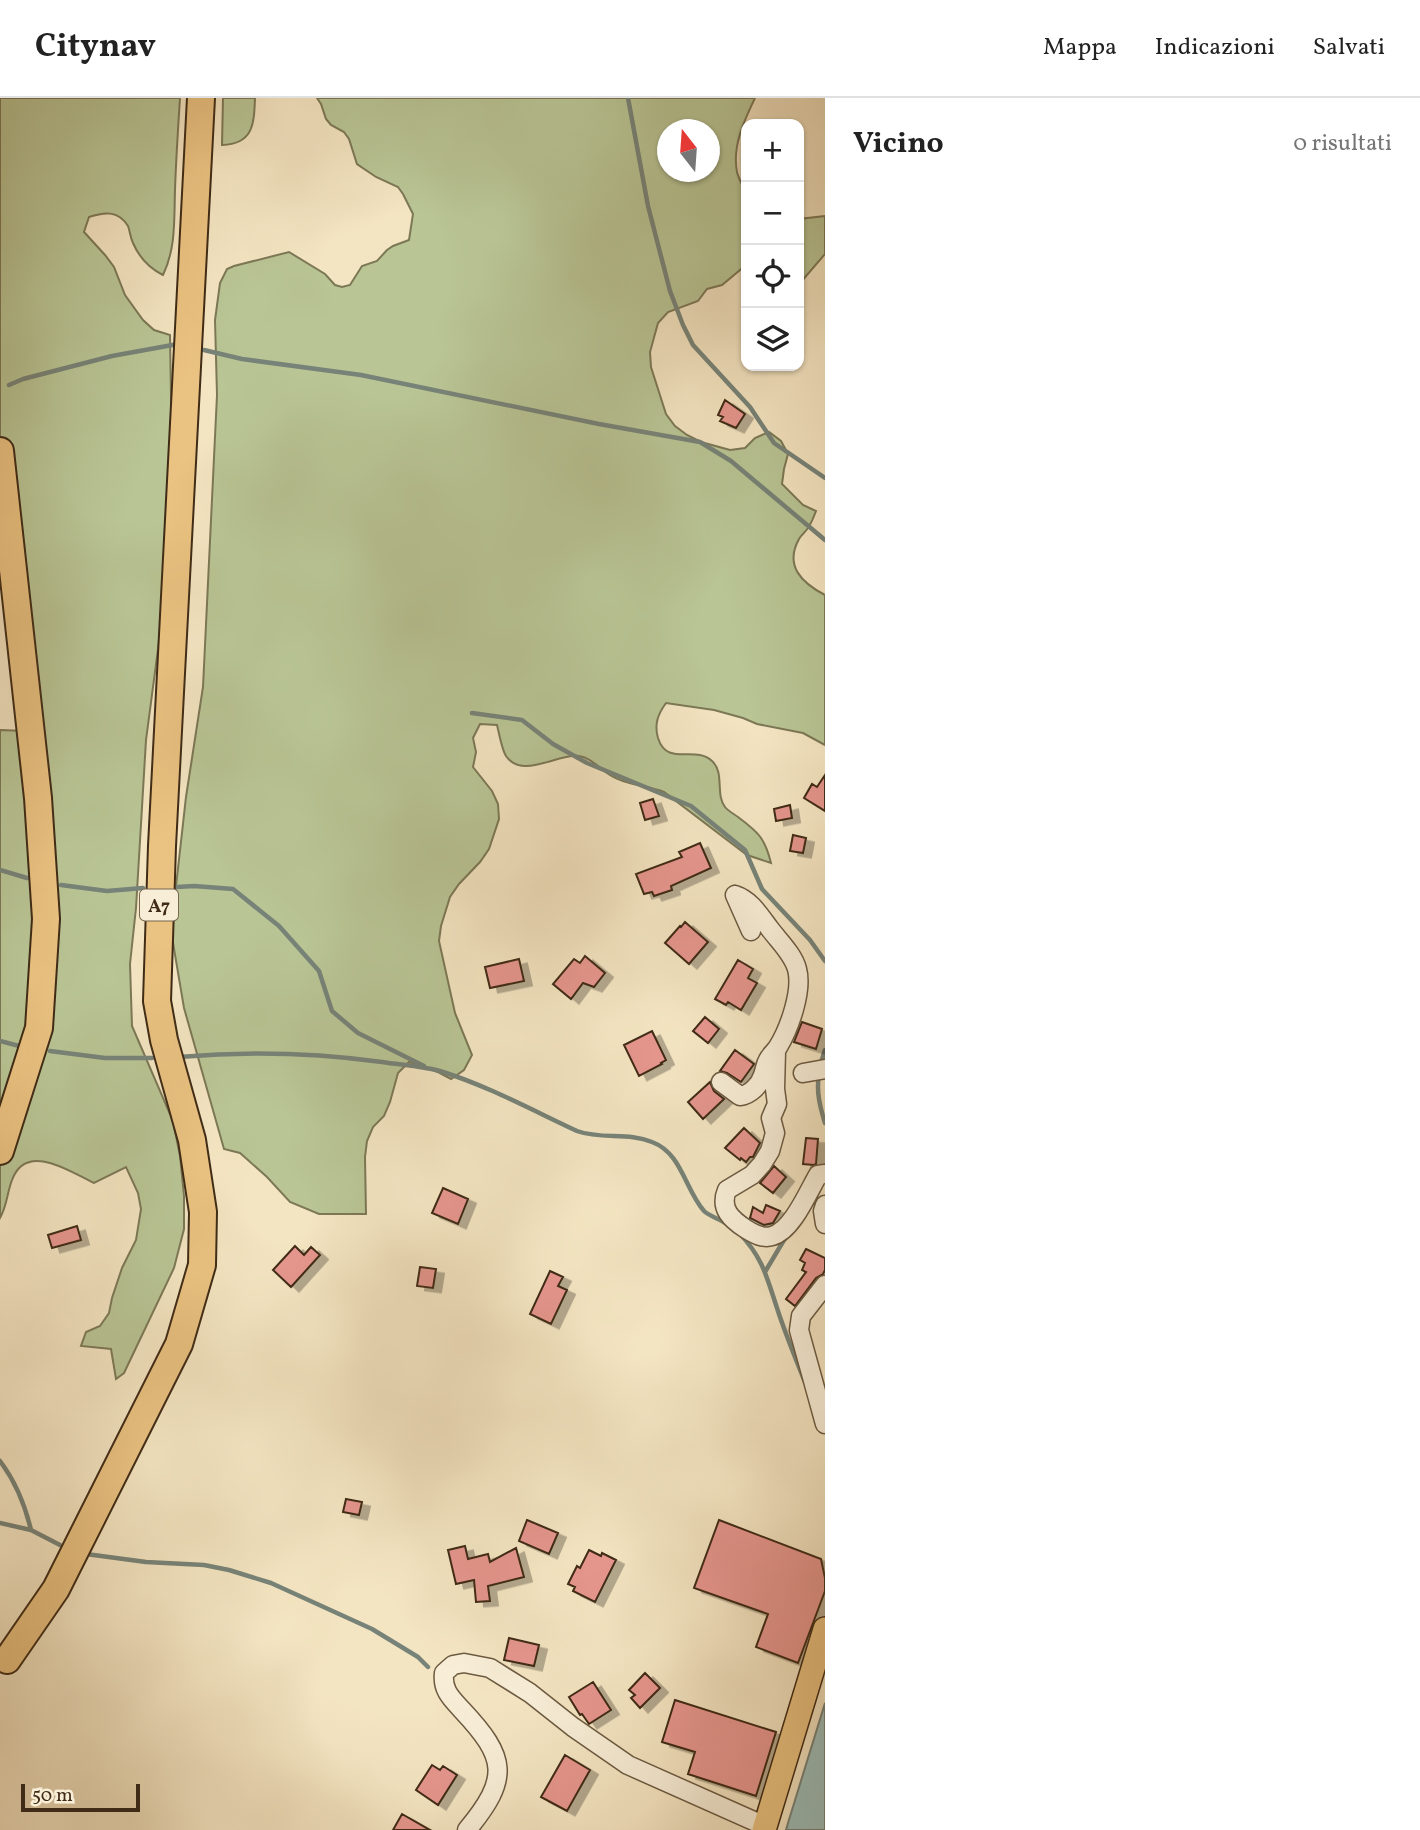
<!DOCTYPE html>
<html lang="it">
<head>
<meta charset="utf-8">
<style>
	:root { --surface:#fff; --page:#f2f2f2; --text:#222; --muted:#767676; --line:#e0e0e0 }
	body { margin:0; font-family:Vollkorn,serif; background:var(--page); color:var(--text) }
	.controls { position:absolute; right:21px; top:21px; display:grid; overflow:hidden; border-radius:14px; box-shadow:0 2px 5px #0004 }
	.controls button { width:63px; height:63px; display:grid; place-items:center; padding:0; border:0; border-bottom:2px solid var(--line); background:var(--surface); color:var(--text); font:35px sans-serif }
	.compass { position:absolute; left:657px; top:21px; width:63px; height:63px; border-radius:50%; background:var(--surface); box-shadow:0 2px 5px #0004; rotate:343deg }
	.scale { position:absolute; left:21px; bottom:18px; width:119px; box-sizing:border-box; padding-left:7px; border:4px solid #3f2b16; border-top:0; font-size:19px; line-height:24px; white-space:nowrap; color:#3f2b16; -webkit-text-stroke:5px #f8eed7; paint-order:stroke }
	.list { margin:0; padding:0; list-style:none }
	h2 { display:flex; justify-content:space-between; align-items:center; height:91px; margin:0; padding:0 28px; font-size:30px }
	h2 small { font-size:23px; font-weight:400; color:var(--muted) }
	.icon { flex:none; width:38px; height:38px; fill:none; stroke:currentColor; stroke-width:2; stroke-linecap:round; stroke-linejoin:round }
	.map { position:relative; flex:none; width:825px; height:1732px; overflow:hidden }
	header { display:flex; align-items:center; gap:42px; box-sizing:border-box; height:98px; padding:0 35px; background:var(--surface); border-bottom:2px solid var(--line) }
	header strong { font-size:33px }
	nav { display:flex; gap:38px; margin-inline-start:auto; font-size:24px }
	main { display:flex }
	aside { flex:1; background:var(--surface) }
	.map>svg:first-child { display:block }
</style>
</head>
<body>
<header>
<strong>Citynav</strong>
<nav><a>Mappa</a><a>Indicazioni</a><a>Salvati</a></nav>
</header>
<main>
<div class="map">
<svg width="825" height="1732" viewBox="0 0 825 1732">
	<defs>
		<filter id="shadow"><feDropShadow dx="8" dy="4.5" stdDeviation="0" flood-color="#0004"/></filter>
	</defs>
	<rect width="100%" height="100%" fill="#f4e5c2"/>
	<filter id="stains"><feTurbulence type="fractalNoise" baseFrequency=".00286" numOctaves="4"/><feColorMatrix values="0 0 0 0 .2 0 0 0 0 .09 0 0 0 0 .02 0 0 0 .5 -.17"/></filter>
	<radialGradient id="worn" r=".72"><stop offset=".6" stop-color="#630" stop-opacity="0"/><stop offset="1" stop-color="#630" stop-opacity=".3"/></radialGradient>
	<path fill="#b9c595" stroke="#7c7856" stroke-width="2" fill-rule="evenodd" d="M 0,0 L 180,0 C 178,31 176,61 175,92 C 174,122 176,150 163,177 C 149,170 139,159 133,145 C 130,139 130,133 128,128 C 118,112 104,114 89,119 L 84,134 L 105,157 L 114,169 L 125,197 L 143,222 L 154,232 L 170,237 L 172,361 L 162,521 L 146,642 L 136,810 L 130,866 L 132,928 L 173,1023 L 180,1058 L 184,1098 L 184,1131 L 174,1170 L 124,1275 L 116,1281 L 111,1251 L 81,1248 L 86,1234 L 100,1228 L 109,1215 L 112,1200 L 122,1170 L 136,1142 L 141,1111 L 138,1095 L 126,1069 L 94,1085 C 71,1074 26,1043 12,1082 C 7,1095 7,1108 0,1120 L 0,632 L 26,633 L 0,458 Z
		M 223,0 L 255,0 C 254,25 254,46 222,47 Z
		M 317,0 L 755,0 C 744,23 732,48 737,74 C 739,83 746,91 746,100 C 748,122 746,145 746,167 L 722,187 L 707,191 L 698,203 L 668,214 L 658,225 L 650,254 L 651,269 L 666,316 L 675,328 L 687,337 L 701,344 L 730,352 L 745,350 L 755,340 L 769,334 L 781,343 L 788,356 L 784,371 L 782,386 L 803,407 L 816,413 C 814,418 812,424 809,428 C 807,433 802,436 799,441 C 784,468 802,485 825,497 L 825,647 L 803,635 L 757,626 L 743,620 L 714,612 L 666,605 C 658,616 654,626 658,640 C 667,669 695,647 712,663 C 725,675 715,696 725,709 C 728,713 734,716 738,719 C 758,734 765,740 771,765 L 747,757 L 664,694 C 646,687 623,687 607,675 C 598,669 591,660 579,658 C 558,655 522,682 506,658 C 502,652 499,635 497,627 L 480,626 L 473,640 L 476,654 L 473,669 L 492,693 L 498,706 L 499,721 L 489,751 L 480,764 L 459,786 L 450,799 L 441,828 L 439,843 L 455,915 L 472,957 L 464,972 L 451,981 L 438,974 L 409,964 L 398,975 L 390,1004 L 384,1018 L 373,1029 L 367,1043 L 365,1059 L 366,1116 L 319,1116 L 290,1104 L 267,1079 L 240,1055 L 224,1051 L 184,910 L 171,833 L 186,699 L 203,589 L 217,297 L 215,222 L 220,185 L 227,171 L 234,168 L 289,154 L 325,176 L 335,187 L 342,189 L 350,187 L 362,168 L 377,163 L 387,152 L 393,148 L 409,142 L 413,116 L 403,96 L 398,89 L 376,79 L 357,66 L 349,41 L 344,34 L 331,27 L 326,21 L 321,6 ZM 668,32 L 710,32 L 710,74 L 668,74 Z
		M 825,118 L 825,156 L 801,184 L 799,184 L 799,121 Z"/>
	<path fill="#9dbeb9" stroke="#778378" stroke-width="2" d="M 825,1605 L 825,1732 L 786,1732 L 788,1725 Z"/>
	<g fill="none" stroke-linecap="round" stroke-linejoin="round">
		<path stroke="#778378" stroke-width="4.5" d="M 628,0 L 648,108 L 670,193 L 683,227 L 693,247 L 750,309 L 774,345 L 825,380
			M 204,252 L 242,261 L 361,277 L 599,326 L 700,344 L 731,363 L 825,442
			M 9,287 L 23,281 L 112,258 L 178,246
			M 472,615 L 522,622 L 553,646 L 587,665 L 691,708 L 745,752 L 762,791 L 810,842 L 825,863
			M 0,772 L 27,780
			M 61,787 L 107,793 L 143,790
			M 177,789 L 194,788 L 233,791 L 279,828 L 319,873 L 332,913 L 358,935 L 424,968
			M 0,943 L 23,949
			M 50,953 L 105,960 L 152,960
			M 179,959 C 247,953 315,955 382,964 C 401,967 421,968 440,973 C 488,988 532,1012 577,1033 C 602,1042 628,1034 652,1044 C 682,1055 685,1092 704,1113 C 710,1119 721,1121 728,1127
			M 820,968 L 825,952
			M 819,977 C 816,993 820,1009 825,1025
			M 740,1136 C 763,1160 767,1180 777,1210 C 785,1235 795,1259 805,1284
			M 765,1174 L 787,1137
			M 0,1363 C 16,1384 25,1407 31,1432
			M 0,1425 L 31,1432 L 60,1447
			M 86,1456 L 146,1464 L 204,1467 L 229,1472 L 271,1485 L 372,1531 L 418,1559 L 428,1569"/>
	</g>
	<path fill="#e6968e" stroke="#3f2b16" stroke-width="2" filter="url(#shadow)" d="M 725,302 L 745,316 L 736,330 L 720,323 L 723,319 L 718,317 Z
		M 825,677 L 825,713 L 804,700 L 812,686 L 817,689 Z
		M 653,701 L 659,718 L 645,722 L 640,705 Z
		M 790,707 L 792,720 L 776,723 L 774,711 Z
		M 793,737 L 806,740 L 803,755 L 790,753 Z
		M 700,745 L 711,770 L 671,788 L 672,792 L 654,798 L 652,794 L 644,796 L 636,776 L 682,759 L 679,754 Z
		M 685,824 L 708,844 L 689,866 L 665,845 L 680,828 L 681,829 Z
		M 585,858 L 605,875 L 594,889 L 583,885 L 571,901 L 553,886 L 574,861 L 580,865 Z
		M 519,861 L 524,883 L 490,890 L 485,869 Z
		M 738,862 L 753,871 L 748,880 L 757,885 L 741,912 L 728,904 L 726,907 L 715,901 Z
		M 705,919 L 719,931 L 708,945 L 693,933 Z
		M 802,924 L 822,931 L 816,951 L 794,944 Z
		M 652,933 L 666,962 L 661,965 L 662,966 L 639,978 L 624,947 Z
		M 735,952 L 754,966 L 741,984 L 727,975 L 720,973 Z
		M 710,984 L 714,993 L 724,1001 L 703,1021 L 688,1004 Z
		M 744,1030 L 760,1045 L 753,1059 L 750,1059 L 746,1064 L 741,1060 L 740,1062 L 725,1050 Z
		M 806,1040 L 818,1041 L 816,1066 L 814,1067 L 803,1066 Z
		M 774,1068 L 786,1079 L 773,1095 L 760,1085 Z
		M 443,1090 L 468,1101 L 458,1126 L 432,1115 Z
		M 766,1107 L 780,1113 L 773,1125 L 764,1127 L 750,1120 L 753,1109 L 763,1115 Z
		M 77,1128 L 81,1142 L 52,1150 L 48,1137 Z
		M 295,1148 L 304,1157 L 311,1149 L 320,1157 L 291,1189 L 273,1172 Z
		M 806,1151 L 825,1160 L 825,1172 L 823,1176 L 816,1180 L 795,1208 L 786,1201 L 806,1174 L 802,1172 L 805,1165 L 800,1162 Z
		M 420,1169 L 436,1171 L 433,1190 L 417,1188 Z
		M 550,1173 L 563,1179 L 558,1188 L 567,1192 L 551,1226 L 530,1216 Z
		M 346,1401 L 362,1404 L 359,1417 L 343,1414 Z
		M 527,1422 L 558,1435 L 549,1456 L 519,1443 Z
		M 719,1422 L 821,1461 L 825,1480 L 825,1493 L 798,1565 L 756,1549 L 768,1516 L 694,1490 Z
		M 465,1448 L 468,1461 L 488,1456 L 490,1464 L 516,1450 L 524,1479 L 488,1488 L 490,1503 L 476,1504 L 474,1482 L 456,1486 L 448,1452 Z
		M 589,1452 L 601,1458 L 602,1455 L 616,1462 L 595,1504 L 573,1493 L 575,1489 L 568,1486 L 577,1468 L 580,1470 Z
		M 509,1540 L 539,1547 L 534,1568 L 504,1562 Z
		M 645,1575 L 660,1590 L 640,1610 L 631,1600 L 635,1597 L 629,1592 Z
		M 593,1584 L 611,1612 L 589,1626 L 582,1616 L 580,1617 L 569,1599 Z
		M 675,1602 L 776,1634 L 756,1698 L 688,1676 L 695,1654 L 662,1644 Z
		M 565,1657 L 590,1672 L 567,1713 L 541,1699 Z
		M 432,1667 L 440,1672 L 443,1668 L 457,1677 L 438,1707 L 416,1692 Z
		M 402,1716 L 430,1732 L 393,1732 Z"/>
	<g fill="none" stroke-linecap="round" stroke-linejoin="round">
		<g stroke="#6c5a41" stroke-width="21">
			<path id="minor" d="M 735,797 L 751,833
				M 776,953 L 775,991 L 777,1006 L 771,1020 L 775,1035 L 770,1053 L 762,1066 L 752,1077 L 727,1092 C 719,1111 732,1122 746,1131 C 754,1136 763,1141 772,1138 C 792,1133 808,1094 818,1077 L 825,1076
				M 803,975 L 825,971
				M 721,984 L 740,998 C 750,997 760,987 763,977 C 765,972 765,967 768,962 C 770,957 775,954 778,949 C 789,931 803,893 797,871 C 793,856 779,843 770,831 C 760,818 751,802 735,797
				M 825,1107 L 823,1113 L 825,1126
				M 825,1187 L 801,1218 L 799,1232 L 825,1326
				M 467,1732 C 510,1680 507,1660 462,1612 C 451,1600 442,1592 444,1575 L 453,1567 L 464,1565 L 490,1570 L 530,1595 L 573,1629 L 628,1667 L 765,1728"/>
		</g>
		<g stroke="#3f2b16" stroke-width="26">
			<path id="major" d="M 764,1732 L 825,1531"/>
		</g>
		<g stroke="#3f2b16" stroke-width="30">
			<path id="highway" d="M 0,353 L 38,700 L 46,821 L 39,930 L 0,1053
				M 7,1562 L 56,1491 L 179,1246 L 202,1167 L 203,1114 L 192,1042 L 164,942 L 157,903 L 162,748 L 201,0"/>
		</g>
		<use href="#minor" stroke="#f8eed7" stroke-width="18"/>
		<use href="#major" stroke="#eac281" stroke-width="23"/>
		<use href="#highway" stroke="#eac281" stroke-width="26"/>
	</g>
	<g text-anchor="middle" stroke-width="5" stroke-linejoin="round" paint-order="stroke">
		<rect fill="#f8eed7" stroke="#766650" stroke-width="2" x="140" y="791.5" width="38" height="31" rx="5"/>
		<g font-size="19" font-weight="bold" fill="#3f2b16">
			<text x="159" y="814">A7</text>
		</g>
	</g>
	<rect width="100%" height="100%" filter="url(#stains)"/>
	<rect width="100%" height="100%" fill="url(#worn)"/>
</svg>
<div class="controls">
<button>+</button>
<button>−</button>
<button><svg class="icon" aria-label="locate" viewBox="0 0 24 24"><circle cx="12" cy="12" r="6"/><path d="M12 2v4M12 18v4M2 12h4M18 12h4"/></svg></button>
<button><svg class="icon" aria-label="layers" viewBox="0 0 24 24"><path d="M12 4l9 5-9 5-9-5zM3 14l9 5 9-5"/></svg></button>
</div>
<svg class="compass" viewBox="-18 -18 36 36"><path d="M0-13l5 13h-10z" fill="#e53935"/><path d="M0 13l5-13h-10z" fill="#767676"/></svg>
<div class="scale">50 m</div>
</div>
<aside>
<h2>Vicino<small>0 risultati</small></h2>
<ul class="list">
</ul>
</aside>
</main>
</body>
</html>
